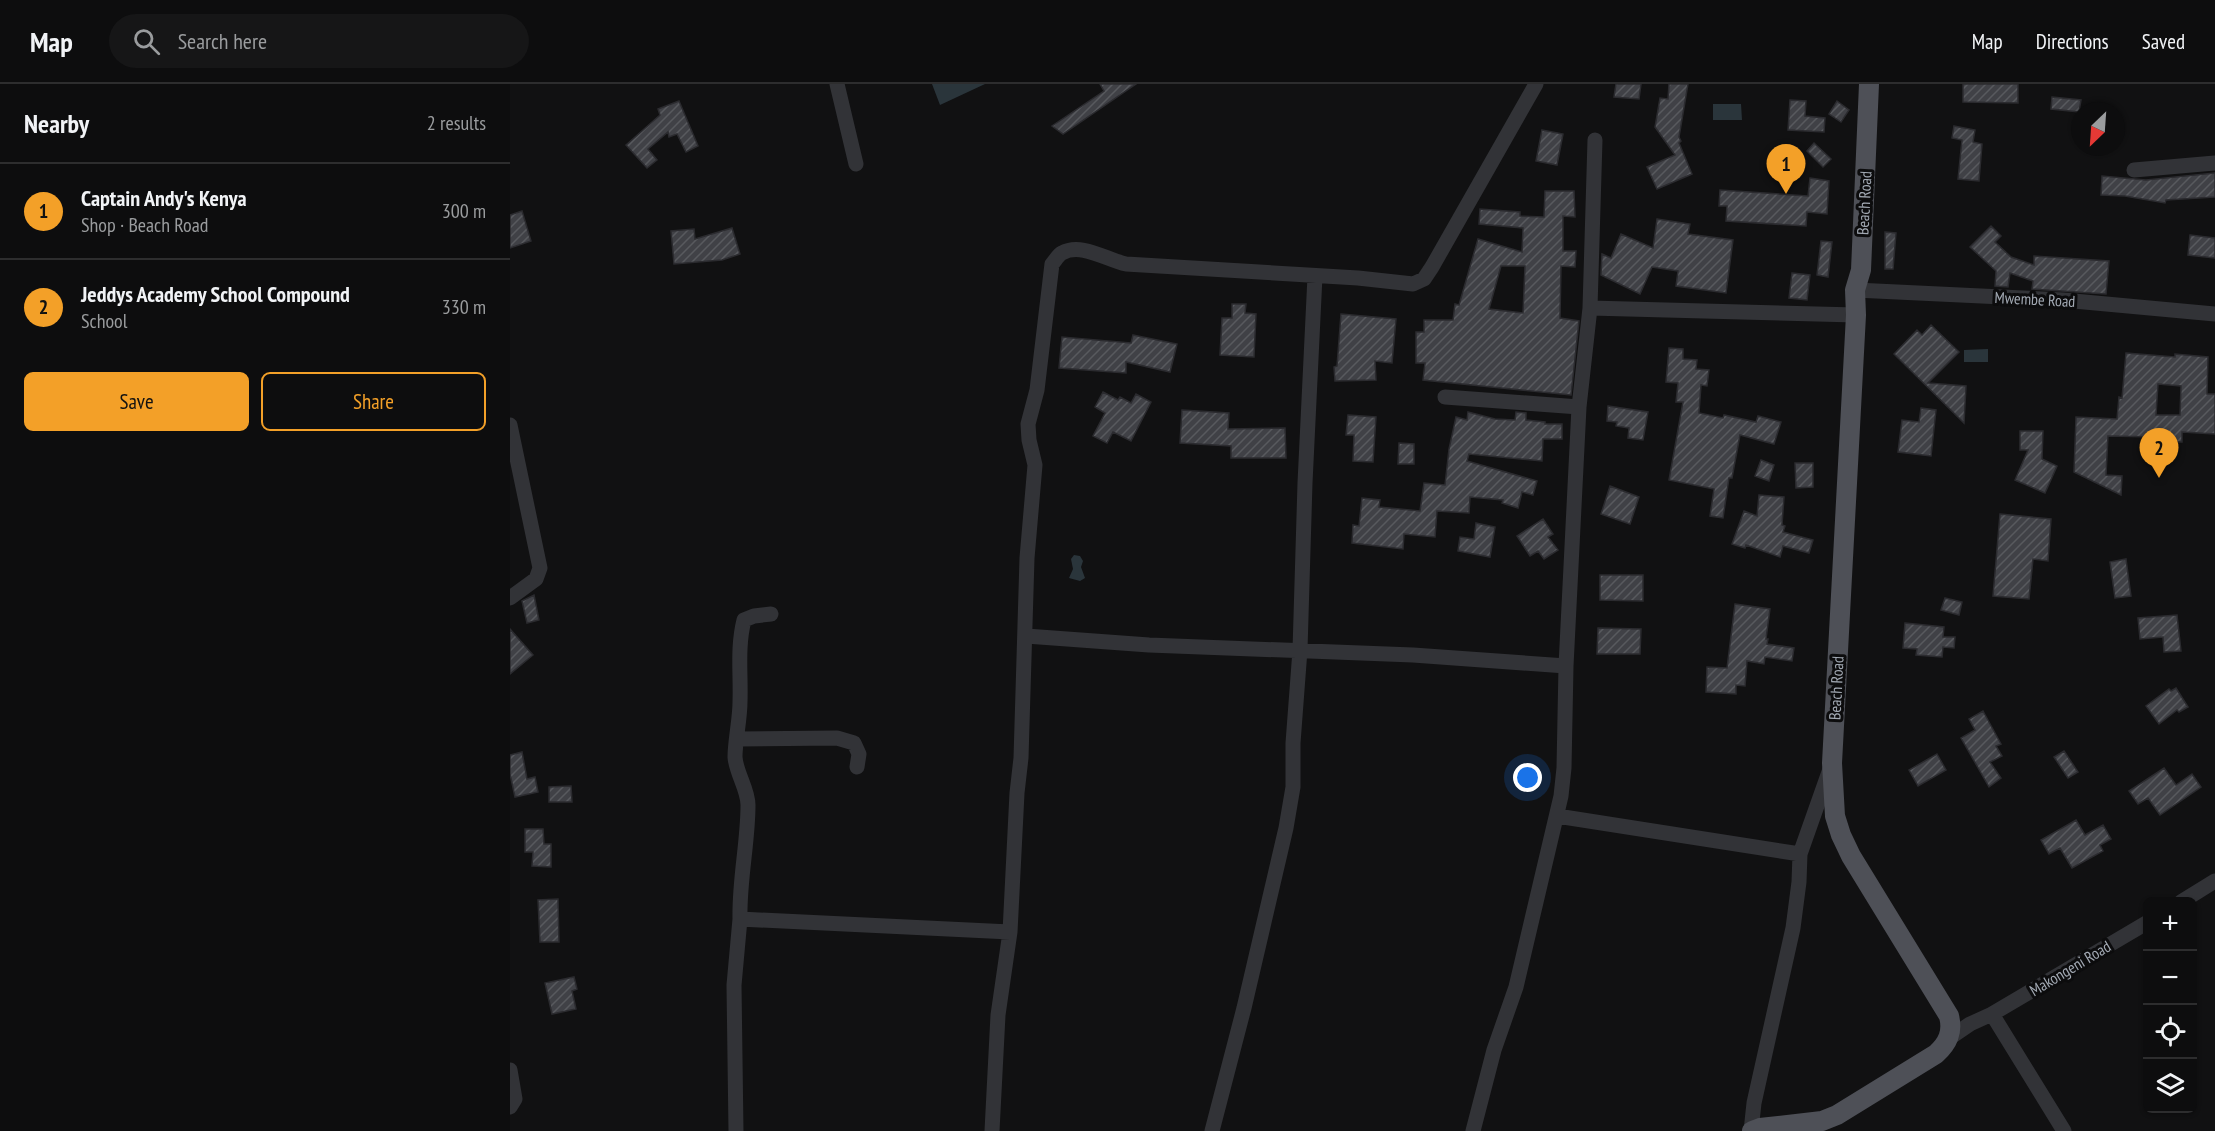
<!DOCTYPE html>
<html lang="en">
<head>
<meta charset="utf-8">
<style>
	:root { --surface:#0d0d0e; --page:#161617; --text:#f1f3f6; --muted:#9a9c9e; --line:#2d2d2e; --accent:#f3a028 }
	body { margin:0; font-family:"PT Sans Narrow",sans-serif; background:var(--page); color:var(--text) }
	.controls { position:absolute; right:18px; bottom:18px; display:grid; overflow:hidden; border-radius:9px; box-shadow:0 2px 4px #0004 }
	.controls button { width:54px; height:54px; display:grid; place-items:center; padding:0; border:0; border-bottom:2px solid var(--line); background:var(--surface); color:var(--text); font:30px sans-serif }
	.compass { position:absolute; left:1561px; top:18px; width:54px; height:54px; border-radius:50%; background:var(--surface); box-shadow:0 2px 4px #0004; rotate:205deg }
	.you { position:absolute; left:1018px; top:694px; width:21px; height:21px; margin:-15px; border:4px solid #fff; border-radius:50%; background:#1a73e8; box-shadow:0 0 0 9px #1a73e833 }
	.badge { display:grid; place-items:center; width:39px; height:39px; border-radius:50%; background:var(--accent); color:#111; font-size:20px; font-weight:700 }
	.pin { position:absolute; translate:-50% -50px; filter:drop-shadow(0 2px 3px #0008) }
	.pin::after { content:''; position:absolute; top:32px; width:21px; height:18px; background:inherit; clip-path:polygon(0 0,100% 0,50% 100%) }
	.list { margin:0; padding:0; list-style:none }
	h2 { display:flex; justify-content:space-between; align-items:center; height:78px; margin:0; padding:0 24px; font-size:26px }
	h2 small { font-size:20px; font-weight:400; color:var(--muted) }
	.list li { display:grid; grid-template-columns:39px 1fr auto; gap:18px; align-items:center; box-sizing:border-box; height:96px; padding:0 24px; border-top:2px solid var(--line) }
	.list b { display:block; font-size:22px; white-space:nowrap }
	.list p { margin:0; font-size:20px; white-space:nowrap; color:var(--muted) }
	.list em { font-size:20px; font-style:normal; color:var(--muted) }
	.actions { display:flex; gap:12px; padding:18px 24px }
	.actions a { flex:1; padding:14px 0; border:2px solid var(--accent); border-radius:9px; text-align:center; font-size:21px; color:var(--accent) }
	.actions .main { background:var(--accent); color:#111 }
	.icon { flex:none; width:33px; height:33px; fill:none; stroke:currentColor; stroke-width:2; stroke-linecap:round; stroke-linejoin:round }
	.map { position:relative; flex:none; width:1705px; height:1047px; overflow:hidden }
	header { display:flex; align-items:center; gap:36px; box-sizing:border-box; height:84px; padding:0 30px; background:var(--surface); border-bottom:2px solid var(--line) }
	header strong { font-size:28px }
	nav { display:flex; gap:33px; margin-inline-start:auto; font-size:21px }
	.search { width:420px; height:54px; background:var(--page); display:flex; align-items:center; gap:15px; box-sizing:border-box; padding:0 21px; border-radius:33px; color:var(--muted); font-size:22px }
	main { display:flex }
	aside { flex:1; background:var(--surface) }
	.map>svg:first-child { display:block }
</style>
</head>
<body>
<header>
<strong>Map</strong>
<div class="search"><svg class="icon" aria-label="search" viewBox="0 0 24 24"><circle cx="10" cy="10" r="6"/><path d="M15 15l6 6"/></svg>Search here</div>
<nav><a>Map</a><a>Directions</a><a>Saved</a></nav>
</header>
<main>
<aside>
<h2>Nearby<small>2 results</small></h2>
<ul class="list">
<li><span class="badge">1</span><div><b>Captain Andy's Kenya</b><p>Shop · Beach Road</p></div><em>300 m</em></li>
<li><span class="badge">2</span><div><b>Jeddys Academy School Compound</b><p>School</p></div><em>330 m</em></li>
</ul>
<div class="actions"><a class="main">Save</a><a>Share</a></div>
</aside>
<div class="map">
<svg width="1705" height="1047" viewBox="0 0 1705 1047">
	<defs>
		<pattern id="building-hatch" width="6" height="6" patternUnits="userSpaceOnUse" patternTransform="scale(1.5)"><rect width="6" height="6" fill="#404146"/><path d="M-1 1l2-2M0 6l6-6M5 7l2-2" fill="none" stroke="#585a5e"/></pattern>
	</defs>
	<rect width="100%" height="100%" fill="#111112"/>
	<path fill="#2a353b" d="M 422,0 L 475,0 L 430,21 Z
		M 1203,20 L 1231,20 L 1232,36 L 1203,36 Z
		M 1478,265 L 1478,278 L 1454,278 L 1454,266 Z
		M 564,471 L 570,472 L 573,477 L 571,483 L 575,494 L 570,497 L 559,494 L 563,485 L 561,475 Z"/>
	<path fill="url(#building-hatch)" stroke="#2b2b2f" stroke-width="1.5" fill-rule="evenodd" d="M 590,0 L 626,0 L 553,50 L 542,42 L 594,7 Z
		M 1106,0 L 1131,0 L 1129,15 L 1104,13 Z
		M 1159,0 L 1178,0 L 1169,53 L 1171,57 L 1169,59 L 1182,90 L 1147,105 L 1137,83 L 1165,71 L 1145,43 L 1150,14 L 1158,15 Z
		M 1453,0 L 1508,0 L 1508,19 L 1453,18 Z
		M 1542,13 L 1571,16 L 1569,28 L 1541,25 Z
		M 1280,16 L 1296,17 L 1295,32 L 1315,34 L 1314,48 L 1278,46 Z
		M 169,17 L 188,62 L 176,68 L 167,50 L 159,53 L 158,48 L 138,65 L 147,76 L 137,84 L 116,61 L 150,31 L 148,25 Z
		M 1327,17 L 1339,26 L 1331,38 L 1319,30 Z
		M 1444,42 L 1465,46 L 1463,58 L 1472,60 L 1469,97 L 1448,95 L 1452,56 L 1442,54 Z
		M 1032,46 L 1053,50 L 1047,81 L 1026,77 Z
		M 1304,59 L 1321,75 L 1313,83 L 1297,67 Z
		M 1705,89 L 1705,113 L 1656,116 L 1655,119 L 1615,112 L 1591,111 L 1592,92 L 1636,96 Z
		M 1300,94 L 1319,97 L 1317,130 L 1297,128 L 1296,142 L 1216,137 L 1217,122 L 1209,122 L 1210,106 L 1298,112 Z
		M 1035,107 L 1064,107 L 1065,133 L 1053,132 L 1053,167 L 1066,167 L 1065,183 L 1051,182 L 1050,234 L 1069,237 L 1061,311 L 913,296 L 915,279 L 906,279 L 906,248 L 914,248 L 914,236 L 943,236 L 945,220 L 949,221 L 968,155 L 1012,168 L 1013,144 L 969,140 L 970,125 L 1010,128 L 1010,132 L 1034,133 ZM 991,182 L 1015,182 L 1013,229 L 979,225 Z
		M 12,127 L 21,157 L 0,164 L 0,131 Z
		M 1147,135 L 1180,140 L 1178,150 L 1223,156 L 1216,209 L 1166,202 L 1168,187 L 1142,183 L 1130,210 L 1091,191 L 1092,170 L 1101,174 L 1111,150 L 1143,164 Z
		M 1481,142 L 1491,152 L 1485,158 L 1501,173 L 1524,181 L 1524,172 L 1599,177 L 1596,210 L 1522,205 L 1523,197 L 1500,189 L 1498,203 L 1485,202 L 1486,187 L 1460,163 Z
		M 222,144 L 230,170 L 212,176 L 164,180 L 161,147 L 184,145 L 185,155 Z
		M 1375,148 L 1386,149 L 1383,185 L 1375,185 Z
		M 1680,151 L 1705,154 L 1705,174 L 1678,171 Z
		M 1311,157 L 1322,158 L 1318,193 L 1307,191 Z
		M 1282,189 L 1300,191 L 1297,216 L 1279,214 Z
		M 722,220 L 736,220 L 735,229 L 746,230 L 744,273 L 710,271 L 712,234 L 722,234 Z
		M 831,230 L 886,235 L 882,279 L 865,277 L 866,296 L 825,297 L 824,283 L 827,282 Z
		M 1421,241 L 1449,268 L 1418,299 L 1456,302 L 1454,339 L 1384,270 L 1407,246 L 1412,251 Z
		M 623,251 L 667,260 L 660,288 L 616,278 L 616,289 L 549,284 L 552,253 L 621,259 Z
		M 1159,264 L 1173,265 L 1173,275 L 1187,276 L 1186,285 L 1199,286 L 1197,302 L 1191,301 L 1189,329 L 1213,334 L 1214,331 L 1246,338 L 1248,332 L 1271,338 L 1264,360 L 1230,351 L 1222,394 L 1219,394 L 1213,434 L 1200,432 L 1204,405 L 1159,396 L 1173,318 L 1166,318 L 1168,299 L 1156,298 Z
		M 1616,269 L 1665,273 L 1665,270 L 1698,273 L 1697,310 L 1705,310 L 1705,350 L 1672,348 L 1672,358 L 1646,358 L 1646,353 L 1598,352 L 1596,391 L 1612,392 L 1611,411 L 1564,388 L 1566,333 L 1607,335 L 1609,313 L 1612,314 ZM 1648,300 L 1671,302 L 1670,331 L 1646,331 Z
		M 593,308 L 608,316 L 610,313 L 621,319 L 626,310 L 641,318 L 621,357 L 603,348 L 597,359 L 583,352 L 595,329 L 585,323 Z
		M 1098,322 L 1138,328 L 1133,356 L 1118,354 L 1119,344 L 1106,342 L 1107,338 L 1097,337 Z
		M 1411,324 L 1426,326 L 1421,372 L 1388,368 L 1392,336 L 1409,338 Z
		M 672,326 L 719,329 L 718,345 L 775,344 L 776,374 L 721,374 L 721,362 L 670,359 Z
		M 958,328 L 985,335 L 1005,336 L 1006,328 L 1016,329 L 1016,336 L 1035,338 L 1035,340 L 1052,340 L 1052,355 L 1033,355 L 1032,377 L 959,370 L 957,377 L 1027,397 L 1023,411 L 1012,408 L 1008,424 L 992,419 L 993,416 L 960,413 L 959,429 L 927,427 L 925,453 L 894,450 L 893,465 L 842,459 L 843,441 L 849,442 L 852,414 L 870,416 L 869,423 L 910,427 L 914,399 L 935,401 L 939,365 L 946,333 L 957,336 Z
		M 838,331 L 866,333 L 863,378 L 843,377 L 844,351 L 836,351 Z
		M 1510,347 L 1533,347 L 1532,375 L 1547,382 L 1535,409 L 1505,396 L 1518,366 L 1510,366 Z
		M 889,359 L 904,360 L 904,380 L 888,380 Z
		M 1251,376 L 1264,381 L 1259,397 L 1245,392 Z
		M 1285,379 L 1303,379 L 1303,403 L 1286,404 Z
		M 1100,402 L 1129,413 L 1120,440 L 1091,430 Z
		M 1249,411 L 1274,413 L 1272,441 L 1275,442 L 1273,448 L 1303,456 L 1299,469 L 1273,462 L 1270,473 L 1236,461 L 1235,464 L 1222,460 L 1234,427 L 1247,432 Z
		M 1490,430 L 1541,435 L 1538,477 L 1523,475 L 1519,515 L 1483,512 Z
		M 1033,435 L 1043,450 L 1038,453 L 1048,466 L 1034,475 L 1028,467 L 1020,472 L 1007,452 Z
		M 966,439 L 985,443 L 980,473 L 948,467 L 950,453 L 964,455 Z
		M 1616,475 L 1621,512 L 1605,514 L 1600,478 Z
		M 1090,491 L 1133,491 L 1133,517 L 1090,516 Z
		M 24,511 L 29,536 L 17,539 L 12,517 Z
		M 1435,514 L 1452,518 L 1449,531 L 1431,526 Z
		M 1225,520 L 1260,525 L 1256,555 L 1258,555 L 1257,560 L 1284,564 L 1282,577 L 1255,573 L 1254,580 L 1237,577 L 1235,602 L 1226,601 L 1226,610 L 1196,608 L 1197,583 L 1217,584 Z
		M 1667,531 L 1671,567 L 1654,568 L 1653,553 L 1630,555 L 1628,534 Z
		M 1395,539 L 1434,543 L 1433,553 L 1445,553 L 1444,564 L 1433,563 L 1432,573 L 1406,571 L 1407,565 L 1393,564 Z
		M 1088,544 L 1131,545 L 1130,570 L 1087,570 Z
		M 0,545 L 23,571 L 0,590 Z
		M 1666,604 L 1678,623 L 1669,628 L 1667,626 L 1649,640 L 1636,622 L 1659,605 L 1661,607 Z
		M 1473,627 L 1491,660 L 1486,662 L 1492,672 L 1480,678 L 1491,694 L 1479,703 L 1451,654 L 1465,646 L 1459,635 Z
		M 1554,667 L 1568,688 L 1558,694 L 1544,673 Z
		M 12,668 L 17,695 L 25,693 L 28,708 L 5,713 L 0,690 L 0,671 Z
		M 1427,670 L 1436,686 L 1408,702 L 1399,686 Z
		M 1654,684 L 1666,701 L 1682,690 L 1691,703 L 1650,731 L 1638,714 L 1628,720 L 1619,707 Z
		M 61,702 L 62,718 L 39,718 L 39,703 Z
		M 1566,736 L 1575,751 L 1593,741 L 1601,755 L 1590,761 L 1593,767 L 1562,784 L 1550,764 L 1539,770 L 1531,756 Z
		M 15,745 L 33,745 L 34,760 L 41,760 L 41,783 L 22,782 L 23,768 L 15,768 Z
		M 48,815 L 49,858 L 30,858 L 28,816 Z
		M 64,893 L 67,905 L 62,907 L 66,925 L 42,930 L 35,899 Z"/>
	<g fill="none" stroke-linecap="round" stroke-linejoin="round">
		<path stroke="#323337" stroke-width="15" d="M 327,0 L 346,80
			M 1624,86 L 1705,79
			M 1345,206 L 1553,216 L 1705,230
			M 1080,224 L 1346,231
			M 935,313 L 1069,323
			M 0,341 L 30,484 L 26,495 L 0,514
			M 516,552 L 639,561 L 903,571 L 1056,582
			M 228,655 L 327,654 L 344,659 L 349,670 L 347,683
			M 1047,732 L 1290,770
			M 1671,818 L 1705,797
			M 230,835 C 229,796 238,759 238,721 C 238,705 226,689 225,673 C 225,657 230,635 230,618 C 231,590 227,564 234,536 L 244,532 L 261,530
			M 1482,930 L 1554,1047
			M 1438,955 L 1460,940 L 1482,930 L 1638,838
			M 0,986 L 5,1015 L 0,1023
			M 226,1047 L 224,901 L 230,835 L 500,848
			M 482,1047 L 488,931 L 500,848 L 507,709 L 511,674 L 517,474 L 525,381 L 519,356 L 518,340 L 527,306 L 542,180 C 545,177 548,171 552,169 C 571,158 597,176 616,180 L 848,194 L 903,200 L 914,195 L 922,183 L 1026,0
			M 702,1047 L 734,924 L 776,744 L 783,703 L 783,659 L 790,566 L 795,399 L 805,192
			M 963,1047 L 984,966 L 1006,903 L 1051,712 L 1054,684 L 1056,582 L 1069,323 L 1080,224 L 1085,56
			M 1241,1047 L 1244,1019 L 1283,844 L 1289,798 L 1290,770 L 1320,685"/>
		<path stroke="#4e5057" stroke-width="20" d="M 1242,1047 L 1250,1044 L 1312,1037 L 1327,1031 L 1426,970 C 1438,959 1443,948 1439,932 L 1341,772 L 1331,751 L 1325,732 L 1322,679 L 1346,231 L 1345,206 L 1351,186 L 1359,0"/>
	</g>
	<g text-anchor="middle" stroke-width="6" stroke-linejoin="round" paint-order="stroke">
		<g font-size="16" fill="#a2a9b3" stroke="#0c0c0d">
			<text transform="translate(1354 119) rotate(-87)" y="6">Beach Road</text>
			<text transform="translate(1525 215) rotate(3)" y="6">Mwembe Road</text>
			<text transform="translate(1326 604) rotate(-87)" y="6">Beach Road</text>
			<text transform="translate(1560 884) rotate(-31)" y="6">Makongeni Road</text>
		</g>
	</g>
</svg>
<div class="controls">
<button>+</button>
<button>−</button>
<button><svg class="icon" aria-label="locate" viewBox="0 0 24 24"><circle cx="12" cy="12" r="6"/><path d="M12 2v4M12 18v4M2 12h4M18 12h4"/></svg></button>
<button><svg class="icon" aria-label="layers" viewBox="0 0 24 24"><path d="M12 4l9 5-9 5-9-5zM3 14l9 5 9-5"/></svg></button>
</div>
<svg class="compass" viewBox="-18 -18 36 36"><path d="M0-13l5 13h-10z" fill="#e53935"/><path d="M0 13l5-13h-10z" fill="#9a9c9e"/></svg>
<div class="you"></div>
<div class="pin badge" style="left:1276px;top:110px">1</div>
<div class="pin badge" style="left:1649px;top:394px">2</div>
</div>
</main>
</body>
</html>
